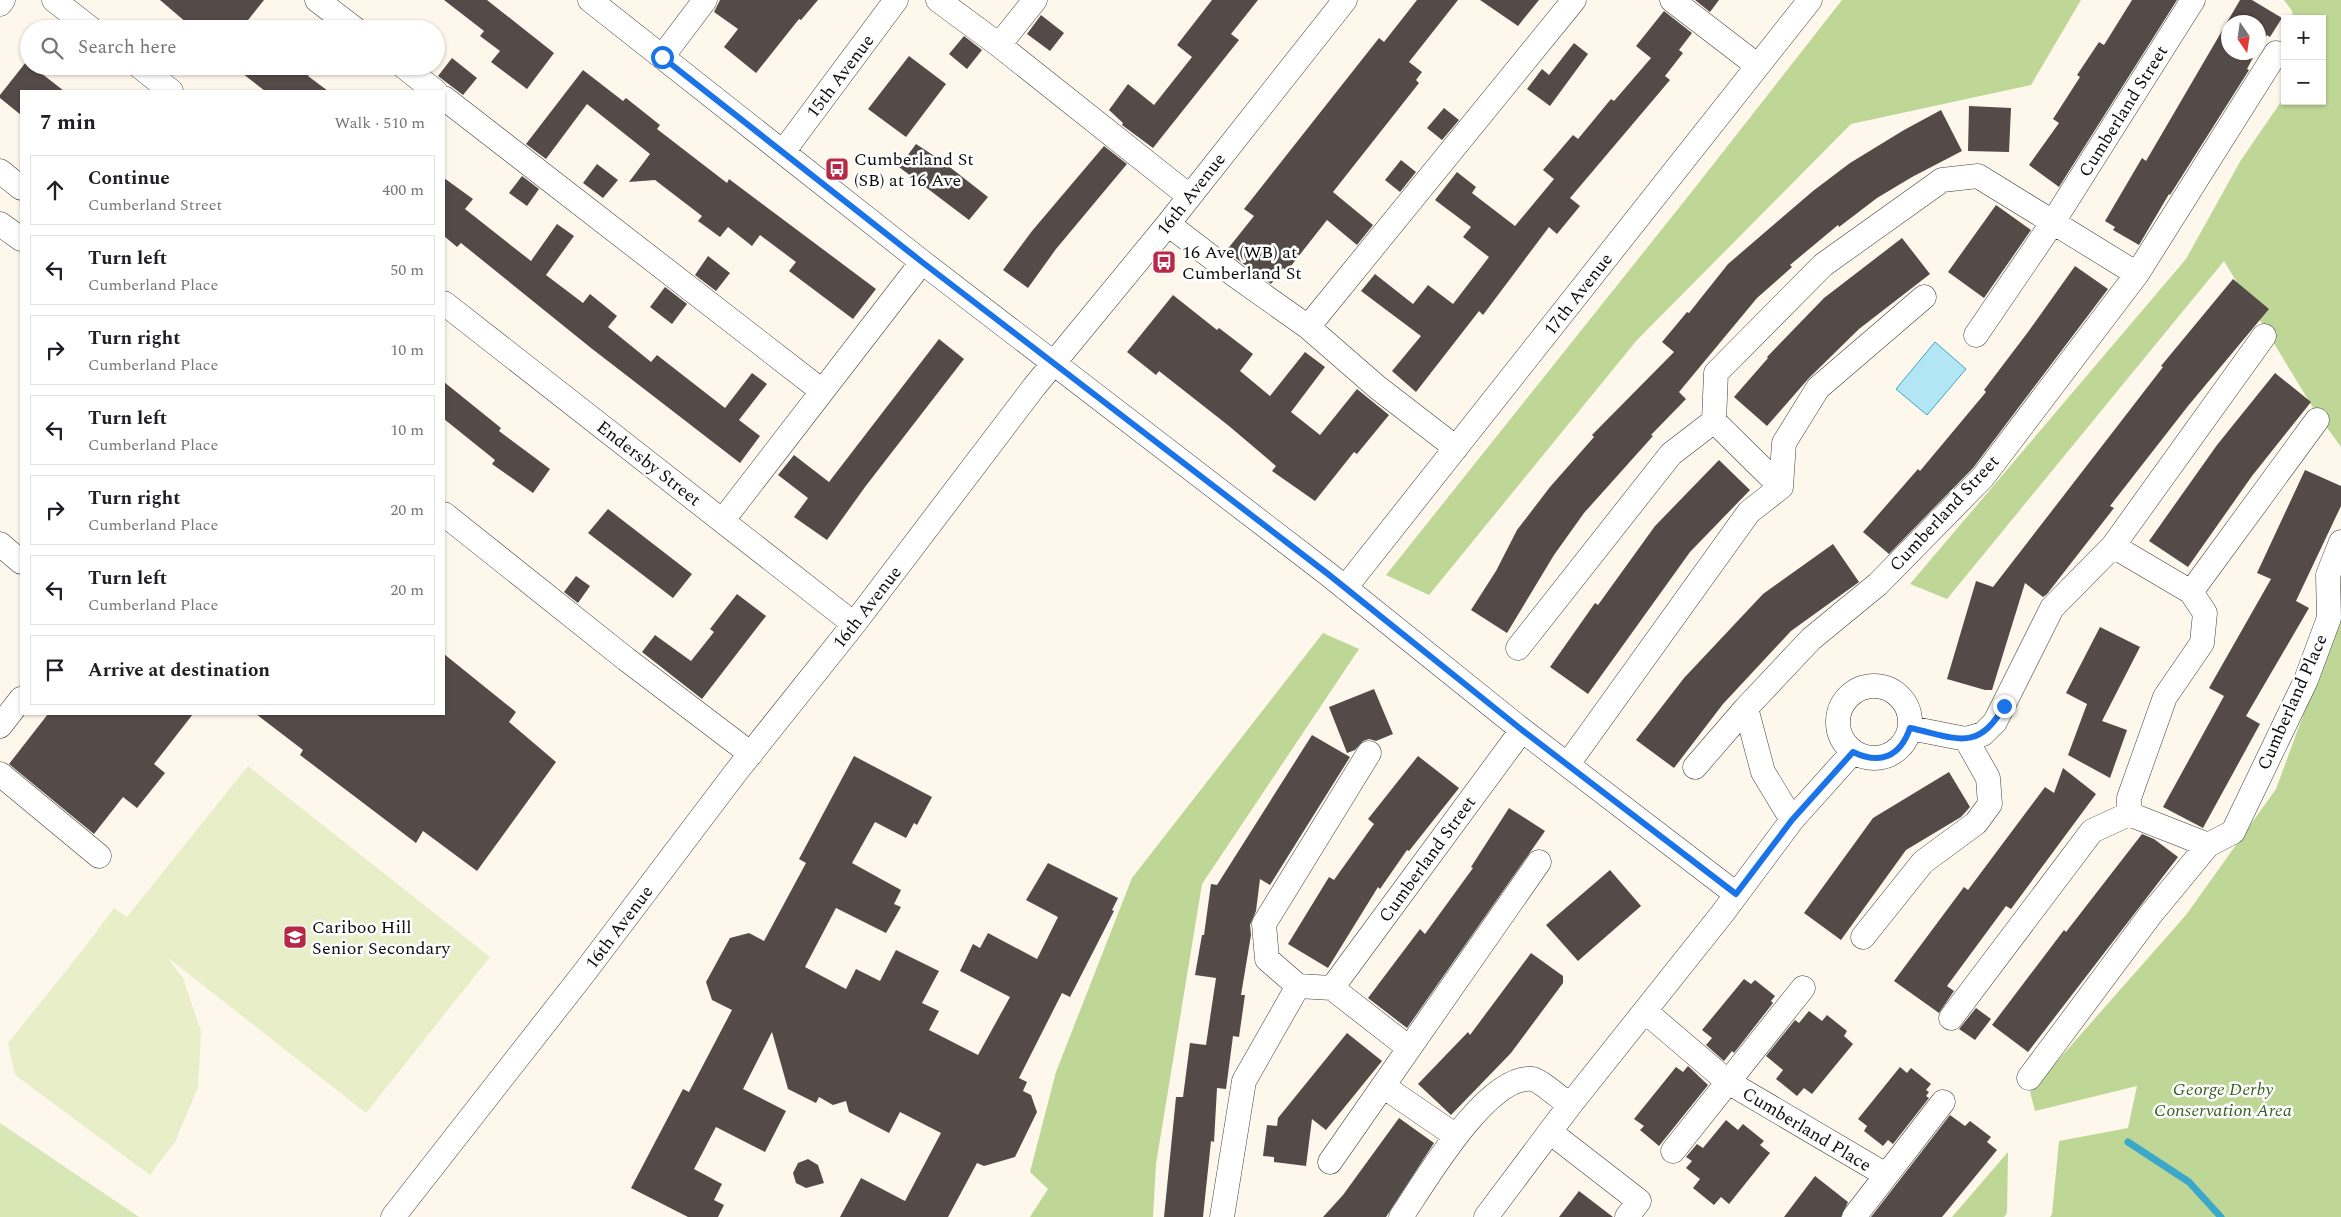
<!DOCTYPE html>
<html lang="en">
<head>
<meta charset="utf-8">
<style>
	:root { --surface:#fff; --page:#f6f6f6; --text:#202124; --muted:#757577; --line:#e0e0e0 }
	body { margin:0; font-family:Spectral,serif; background:var(--page); color:var(--text) }
	.controls { position:absolute; right:15px; top:15px; display:grid; overflow:hidden; border-radius:0px; box-shadow:0 1px 4px #0004 }
	.controls button { width:45px; height:45px; display:grid; place-items:center; padding:0; border:0; border-bottom:1px solid var(--line); background:var(--surface); color:var(--text); font:25px sans-serif }
	.compass { position:absolute; left:2221px; top:15px; width:45px; height:45px; border-radius:50%; background:var(--surface); box-shadow:0 1px 4px #0004; rotate:167deg }
	.stop { position:absolute; width:15px; height:15px; margin:-11px; border:4px solid #1a73e8; border-radius:50%; background:#fff }
	.stop.end { background:#1a73e8; border-color:#fff; box-shadow:0 1px 5px #0008 }
	.list { margin:0; padding:0; list-style:none }
	h2 { display:flex; justify-content:space-between; align-items:center; height:65px; margin:0; padding:0 20px; font-size:21px }
	h2 small { font-size:16px; font-weight:400; color:var(--muted) }
	.list li { display:grid; grid-template-columns:32px 1fr auto; gap:15px; align-items:center; box-sizing:border-box; height:70px; margin:0 10px 10px; padding:0 10px; border:1px solid var(--line); border-radius:0px }
	.list b { display:block; font-size:19px; white-space:nowrap }
	.list p { margin:0; font-size:16px; white-space:nowrap; color:var(--muted) }
	.list em { font-size:16px; font-style:normal; color:var(--muted) }
	.icon { flex:none; width:28px; height:28px; fill:none; stroke:currentColor; stroke-width:2; stroke-linecap:round; stroke-linejoin:round }
	.map { position:relative; flex:none; width:2341px; height:1217px; overflow:hidden }
	.search { position:absolute; background:var(--surface); box-shadow:0 1px 4px #0004; left:20px; top:20px; width:425px; height:55px; display:flex; align-items:center; gap:12px; box-sizing:border-box; padding:0 18px; border-radius:28px; color:var(--muted); font-size:19px }
	.panel { position:absolute; background:var(--surface); box-shadow:0 1px 4px #0004; left:20px; top:90px; width:425px; height:625px; border-radius:0px }
	.map>svg:first-child { display:block }
</style>
</head>
<body>
<div class="map">
<svg width="2341" height="1217" viewBox="0 0 2341 1217">
	<rect width="100%" height="100%" fill="#fef7eb"/>
	<path fill="#d8e7b6" d="M 0,1123 L 139,1217 L 0,1217 Z"/>
	<path fill="#bed796" d="M 1842,0 L 2081,0 L 2031,85 L 1851,124 L 1637,340 L 1429,595 L 1386,575 L 1690,194 Z
		M 2284,0 L 2341,0 L 2341,447 L 2315,411 L 2224,261 L 1947,599 L 1910,584 L 2186,259 L 2241,160 L 2285,96 L 2285,101 L 2322,101 L 2322,19 L 2293,19 L 2292,11 Z
		M 2341,574 L 2341,1217 L 2050,1217 L 2052,1214 L 2059,1141 L 2128,1128 L 2137,1086 L 2035,1111 L 2030,1092 L 2186,915 L 2276,789 L 2340,615 Z
		M 1323,633 L 1359,649 L 1202,884 L 1156,1164 L 1153,1217 L 1030,1217 L 1048,1189 L 1030,1172 L 1056,1072 L 1132,878 Z
		M 2008,1152 L 2007,1213 L 2004,1217 L 1952,1217 Z"/>
	<path fill="#e8efc8" d="M 248,766 L 490,957 L 366,1113 L 167,957 L 183,978 L 201,1031 L 198,1087 L 175,1142 L 150,1175 L 15,1075 L 8,1043 L 85,947 L 114,908 L 127,917 Z"/>
	<path fill="#b2e6f4" stroke="#3ba8c9" d="M 1935,342 L 1966,369 L 1927,415 L 1896,389 Z"/>
	<g fill="none" stroke-linecap="round" stroke-linejoin="round">
		<path stroke="#3ba8c9" stroke-width="7" d="M 2128,1142 L 2189,1182 L 2221,1217"/>
	</g>
	<path fill="#544b49" d="M 160,0 L 264,0 L 241,29 L 194,29 Z
		M 444,0 L 487,0 L 554,53 L 527,89 L 491,62 L 500,51 L 480,36 L 484,31 Z
		M 720,0 L 818,0 L 801,20 L 799,19 L 756,73 L 724,47 L 738,29 L 714,12 Z
		M 1212,0 L 1258,0 L 1231,34 L 1239,40 L 1153,148 L 1122,125 L 1123,123 L 1109,110 L 1128,84 L 1154,105 L 1192,57 L 1177,45 Z
		M 1417,0 L 1458,0 L 1409,62 L 1422,72 L 1416,80 L 1419,83 L 1333,192 L 1373,225 L 1357,245 L 1327,220 L 1287,271 L 1283,268 L 1271,284 L 1226,251 L 1254,216 L 1244,209 L 1379,38 L 1384,42 Z
		M 1480,0 L 1539,0 L 1518,26 Z
		M 1695,0 L 1719,0 L 1710,12 Z
		M 2132,0 L 2177,0 L 2059,187 L 2029,165 L 2059,123 L 2053,119 L 2080,77 L 2077,75 L 2099,42 L 2104,45 Z
		M 2240,0 L 2252,0 L 2282,18 L 2270,37 L 2267,35 L 2258,49 L 2258,22 L 2228,22 L 2228,52 L 2256,52 L 2247,69 L 2249,70 L 2170,195 L 2169,194 L 2139,245 L 2113,230 L 2115,227 L 2105,221 L 2142,158 L 2146,161 Z
		M 1664,11 L 1692,33 L 1679,50 L 1683,53 L 1665,76 L 1670,80 L 1570,198 L 1580,206 L 1557,234 L 1549,227 L 1483,315 L 1479,311 L 1416,392 L 1392,371 L 1421,336 L 1361,291 L 1375,274 L 1413,304 L 1428,285 L 1453,304 L 1489,257 L 1463,237 L 1471,227 L 1435,200 L 1457,172 L 1476,187 L 1472,193 L 1515,226 L 1554,179 L 1543,170 L 1573,135 L 1578,139 L 1611,99 L 1614,101 L 1651,58 L 1636,46 Z
		M 1041,15 L 1064,33 L 1050,51 L 1027,34 Z
		M 964,36 L 982,50 L 967,69 L 949,54 Z
		M 1574,43 L 1588,54 L 1550,106 L 1527,89 L 1542,69 L 1549,75 Z
		M 909,56 L 946,84 L 906,137 L 868,109 Z
		M 452,58 L 477,78 L 463,95 L 438,76 Z
		M 26,62 L 29,66 L 32,66 L 64,91 L 21,91 L 21,115 L 0,98 L 0,95 Z
		M 233,66 L 316,66 L 308,76 L 328,91 L 265,91 Z
		M 583,70 L 623,101 L 626,98 L 660,125 L 657,129 L 727,183 L 729,179 L 876,289 L 853,319 L 789,271 L 796,262 L 760,235 L 752,246 L 728,227 L 720,237 L 698,221 L 702,216 L 655,180 L 629,182 L 650,154 L 587,104 L 546,159 L 526,144 Z
		M 1969,106 L 2011,108 L 2009,152 L 1968,151 Z
		M 1444,108 L 1459,120 L 1442,140 L 1427,128 Z
		M 1941,110 L 1962,151 L 1912,177 L 1877,198 L 1839,227 L 1838,225 L 1790,265 L 1792,267 L 1757,298 L 1679,392 L 1686,399 L 1651,435 L 1653,436 L 1584,513 L 1554,555 L 1507,633 L 1471,610 L 1496,571 L 1517,530 L 1550,487 L 1594,437 L 1592,435 L 1674,352 L 1662,342 L 1687,312 L 1689,313 L 1728,264 L 1813,191 L 1850,163 L 1904,130 Z
		M 916,144 L 942,161 L 988,197 L 969,220 L 899,167 Z
		M 1104,146 L 1127,164 L 1056,249 L 1028,288 L 1003,270 L 1032,231 Z
		M 1401,160 L 1416,172 L 1400,192 L 1385,180 Z
		M 597,164 L 618,180 L 603,198 L 583,183 Z
		M 522,176 L 539,189 L 527,206 L 509,193 Z
		M 444,178 L 473,199 L 465,209 L 531,261 L 557,224 L 574,236 L 546,275 L 583,303 L 590,294 L 617,316 L 608,327 L 651,362 L 657,355 L 725,408 L 752,373 L 767,384 L 739,420 L 760,436 L 740,463 L 591,348 L 461,243 L 457,247 L 444,236 Z
		M 1996,205 L 2031,230 L 1984,298 L 1948,272 Z
		M 1902,238 L 1930,274 L 1859,329 L 1809,378 L 1767,426 L 1734,397 L 1768,358 L 1767,357 L 1824,298 Z
		M 708,256 L 730,273 L 716,291 L 695,275 Z
		M 2075,266 L 2108,289 L 1973,468 L 1889,554 L 1863,532 L 1918,469 L 1920,471 L 1986,392 L 1984,390 L 2028,332 Z
		M 2233,279 L 2269,309 L 2188,406 L 2110,506 L 2114,508 L 2047,594 L 2043,597 L 2025,583 L 1992,690 L 1985,690 L 1947,679 L 1976,581 L 1993,587 L 2163,367 L 2161,366 Z
		M 665,287 L 687,304 L 672,324 L 650,307 Z
		M 1173,295 L 1217,330 L 1219,328 L 1253,354 L 1240,371 L 1270,396 L 1305,352 L 1325,367 L 1291,412 L 1320,435 L 1357,389 L 1389,415 L 1357,454 L 1354,452 L 1315,501 L 1272,471 L 1276,466 L 1229,426 L 1159,371 L 1156,375 L 1127,352 Z
		M 939,339 L 964,359 L 865,487 L 827,540 L 794,517 L 808,498 L 778,475 L 794,455 L 829,482 Z
		M 2275,373 L 2311,402 L 2252,476 L 2188,567 L 2149,541 L 2217,445 Z
		M 444,382 L 501,428 L 499,431 L 550,469 L 533,493 L 492,464 L 495,460 L 444,419 Z
		M 1719,460 L 1750,490 L 1690,552 L 1588,694 L 1550,667 L 1595,603 L 1598,605 L 1655,526 Z
		M 2305,470 L 2341,486 L 2341,506 L 2296,601 L 2309,608 L 2246,716 L 2260,724 L 2203,828 L 2163,807 L 2224,696 L 2209,688 L 2271,579 L 2257,573 Z
		M 608,509 L 692,574 L 673,598 L 588,533 Z
		M 1833,544 L 1859,582 L 1791,631 L 1723,704 L 1674,768 L 1636,740 L 1684,678 L 1763,594 Z
		M 576,576 L 590,586 L 578,603 L 564,592 Z
		M 737,594 L 766,616 L 702,699 L 642,652 L 655,635 L 691,661 L 714,632 L 710,629 Z
		M 2100,627 L 2140,647 L 2102,721 L 2127,730 L 2110,778 L 2068,755 L 2087,704 L 2066,693 Z
		M 444,654 L 516,712 L 509,722 L 556,762 L 477,871 L 423,831 L 416,843 L 300,755 L 303,750 L 256,714 L 444,714 Z
		M 1374,689 L 1393,734 L 1376,741 L 1369,739 L 1363,741 L 1355,750 L 1347,753 L 1329,707 Z
		M 48,714 L 193,714 L 154,764 L 165,773 L 137,808 L 123,797 L 94,834 L 9,764 Z
		M 1312,735 L 1350,757 L 1270,885 L 1260,879 L 1256,911 L 1250,925 L 1251,935 L 1241,995 L 1245,995 L 1239,1037 L 1233,1036 L 1226,1089 L 1217,1088 L 1214,1142 L 1211,1141 L 1203,1217 L 1164,1217 L 1176,1097 L 1183,1097 L 1190,1043 L 1206,1045 L 1216,978 L 1195,975 L 1202,935 L 1204,935 L 1211,884 L 1217,885 Z
		M 854,756 L 932,797 L 917,825 L 914,823 L 906,838 L 875,822 L 852,863 L 901,890 L 894,904 L 901,907 L 886,933 L 836,908 L 805,967 L 846,989 L 856,969 L 880,981 L 896,950 L 939,971 L 922,1003 L 939,1011 L 929,1030 L 978,1055 L 1010,997 L 960,971 L 973,944 L 980,948 L 988,933 L 1037,959 L 1058,917 L 1026,900 L 1048,863 L 1118,898 L 1112,910 L 1114,911 L 1070,997 L 1062,993 L 1019,1078 L 1027,1082 L 1023,1091 L 1031,1095 L 1037,1112 L 1015,1157 L 984,1166 L 977,1163 L 948,1217 L 840,1217 L 861,1178 L 905,1201 L 941,1133 L 900,1112 L 889,1133 L 849,1112 L 846,1101 L 833,1105 L 819,1097 L 816,1103 L 788,1089 L 772,1032 L 743,1089 L 786,1111 L 765,1152 L 716,1127 L 694,1169 L 722,1184 L 714,1200 L 724,1205 L 718,1217 L 688,1217 L 631,1188 L 683,1089 L 689,1092 L 732,1010 L 712,1000 L 706,982 L 730,938 L 749,933 L 764,941 L 806,863 L 799,859 Z
		M 1418,756 L 1459,788 L 1409,851 L 1407,850 L 1380,889 L 1378,887 L 1328,968 L 1288,944 L 1329,877 L 1334,880 L 1374,824 L 1368,819 Z
		M 2063,768 L 2096,794 L 2011,909 L 2006,906 L 1947,986 L 1954,991 L 1939,1013 L 1894,981 L 1964,887 L 1968,890 L 2045,787 L 2054,793 Z
		M 1949,772 L 1970,807 L 1961,817 L 1906,850 L 1841,940 L 1804,913 L 1873,818 Z
		M 1509,808 L 1545,831 L 1407,1028 L 1368,998 L 1420,929 L 1425,934 L 1473,868 L 1471,867 Z
		M 2142,834 L 2154,839 L 2178,857 L 2028,1052 L 1992,1025 L 2064,930 L 2066,932 Z
		M 1610,870 L 1641,906 L 1578,961 L 1546,925 Z
		M 1531,953 L 1563,976 L 1563,983 L 1511,1053 L 1451,1115 L 1418,1084 L 1468,1032 L 1470,1035 Z
		M 1744,979 L 1751,984 L 1755,980 L 1775,996 L 1771,1001 L 1773,1003 L 1734,1053 L 1732,1051 L 1724,1061 L 1706,1045 L 1712,1038 L 1702,1030 Z
		M 1976,1008 L 1991,1019 L 1975,1040 L 1959,1029 Z
		M 1809,1011 L 1822,1021 L 1827,1015 L 1847,1031 L 1844,1036 L 1853,1044 L 1812,1094 L 1804,1088 L 1797,1096 L 1776,1079 L 1783,1070 L 1766,1056 L 1795,1020 L 1799,1023 Z
		M 1347,1033 L 1382,1061 L 1326,1130 L 1312,1119 L 1306,1166 L 1274,1162 L 1274,1157 L 1263,1156 L 1267,1125 L 1277,1126 L 1278,1118 Z
		M 1688,1066 L 1708,1085 L 1659,1146 L 1640,1130 L 1644,1126 L 1634,1119 L 1676,1067 L 1683,1072 Z
		M 1900,1067 L 1907,1073 L 1911,1068 L 1931,1084 L 1926,1090 L 1929,1092 L 1926,1096 L 1929,1098 L 1893,1144 L 1888,1140 L 1883,1146 L 1864,1131 L 1867,1126 L 1858,1119 Z
		M 1950,1115 L 1965,1126 L 1970,1121 L 1991,1137 L 1987,1142 L 1997,1150 L 1942,1217 L 1871,1217 Z
		M 1399,1118 L 1434,1143 L 1386,1217 L 1323,1217 L 1343,1195 Z
		M 1726,1120 L 1738,1130 L 1743,1124 L 1764,1141 L 1760,1145 L 1770,1153 L 1729,1204 L 1721,1197 L 1714,1205 L 1693,1188 L 1700,1179 L 1686,1168 L 1692,1161 L 1686,1157 L 1697,1144 L 1703,1148 Z
		M 808,1159 L 818,1165 L 824,1183 L 806,1188 L 796,1183 L 793,1173 L 798,1163 Z
		M 1815,1176 L 1848,1202 L 1841,1217 L 1784,1217 Z
		M 1579,1191 L 1613,1217 L 1614,1217 L 1559,1217 Z"/>
	<g fill="none" stroke-linecap="round" stroke-linejoin="round">
		<g stroke="#3f3f3f" stroke-width="25">
			<path id="minor" d="M 54,0 L 91,29
				M 317,0 L 355,29
				M 590,0 L 922,262 L 1328,574 L 1522,730 L 1736,894
				M 938,0 L 999,45 L 1189,196
				M 1672,0 L 1758,66
				M 0,4 L 3,0
				M 999,45 L 1035,0
				M 662,57 L 705,0
				M 139,66 L 171,91
				M 403,66 L 435,91
				M 444,98 L 822,391
				M 783,152 L 896,0
				M 0,171 L 21,188
				M 0,224 L 21,239
				M 1168,224 L 1236,276 L 1308,327 L 1377,387 L 1456,448
				M 444,303 L 854,624
				M 1308,327 L 1574,0
				M 1976,335 L 2053,222 L 2193,0
				M 1781,487 L 1714,421 L 1716,373 L 1823,265 L 1942,180 L 1978,176 L 2137,274
				M 444,514 L 626,659 L 751,754
				M 723,520 L 922,262
				M 0,544 L 21,562
				M 2113,546 L 2191,592 L 2205,613 L 2202,643 L 2165,697 L 2129,798 L 2129,814
				M 1345,588 L 1810,0
				M 2191,592 L 2317,420
				M 1518,648 L 1671,454 L 1714,421
				M1838 722a36 36 0 1 1 72 0a36 36 0 1 1-72 0Z
				M 1746,708 L 1763,772 L 1792,820
				M 0,726 L 21,699
				M 1910,728 L 1966,739 L 1983,734 L 1995,722 L 2052,608 L 2113,546 L 2264,336
				M 1369,753 L 1264,924 L 1267,959 L 1298,986 L 1332,988 L 1409,1048
				M 1568,764 L 1749,512 L 1781,487 L 1784,443 L 1818,388 L 1924,297
				M 1695,767 L 1746,708 L 1811,639 L 1878,584 L 1983,477 L 2137,274 L 2276,53
				M 0,774 L 99,856
				M 1863,937 L 1923,862 L 1976,823 L 1990,804 L 1988,778 L 1966,739
				M 1332,988 L 1522,730
				M 1646,1012 L 1728,1082 L 1886,1175
				M 1951,1018 L 2092,831 L 2129,814 L 2208,845
				M 2029,1078 L 2151,914 L 2208,845 L 2233,832 L 2306,680 L 2329,618 L 2328,575 L 2341,542
				M 1383,1086 L 1456,1136
				M 1550,1132 L 1639,1201 L 1627,1217
				M 1673,1151 L 1803,988
				M 1330,1162 L 1539,862
				M 393,1217 L 584,973 L 736,772 L 854,624 L 1034,387 L 1168,224 L 1345,0
				M 1222,1217 L 1244,1081 L 1298,986
				M 1401,1217 C 1424,1183 1487,1074 1532,1079 C 1540,1080 1562,1100 1570,1105
				M 1486,1217 L 1570,1105 L 1722,914 L 1792,820 L 1853,752
				M 1854,1217 L 1943,1102"/>
		</g>
		<use href="#minor" stroke="#fff" stroke-width="24"/>
	</g>
	<g fill="none" stroke-linecap="round" stroke-linejoin="round">
		<path stroke="#1a73e8" stroke-width="6" d="M 662,57 L 922,262 L 1328,574 L 1522,730 L 1736,894 L 1792,820 L 1853,752 C 1880,765 1900,757 1910,728 C 1954,737 1978,754 2004,706"/>
	</g>
	<defs>
		<g id="bus-square" transform="scale(1.25)"><rect x="-9" y="-9" width="18" height="18" rx="4" fill="#b72847" stroke="#fff"/><path d="M-5-6H5V4H4V6H2V4H-2V6H-4V4H-5ZM-3.5-4V0h7V-4ZM-3.5 1.2v1.5H-2V1.2ZM2 1.2v1.5H3.5V1.2Z" fill="#fff"/></g>
		<g id="school-square" transform="scale(1.25)"><rect x="-9" y="-9" width="18" height="18" rx="4" fill="#b72847" stroke="#fff"/><path d="M0-5L7-2L0 1L-7-2ZM-4 1L0 2.5L4 1V4Q0 6-4 4Z" fill="#fff"/></g>
	</defs>
	<g fill-rule="evenodd">
		<use href="#bus-square" x="837" y="169"/>
		<use href="#bus-square" x="1164" y="262"/>
		<use href="#school-square" x="295" y="937"/>
	</g>
	<g text-anchor="middle" stroke-width="5" stroke-linejoin="round" paint-order="stroke">
		<g font-size="18" fill="#0c0c0c" stroke="#fff">
			<text transform="translate(840 76) rotate(-53)" y="6">15th Avenue</text>
			<text transform="translate(2123 111) rotate(-58)" y="6">Cumberland Street</text>
			<text transform="translate(1191 194) rotate(-52)" y="6">16th Avenue</text>
			<text transform="translate(1578 294) rotate(-52)" y="6">17th Avenue</text>
			<text transform="translate(649 463) rotate(38)" y="6">Endersby Street</text>
			<text transform="translate(1944 513) rotate(-47)" y="6">Cumberland Street</text>
			<text transform="translate(867 607) rotate(-52)" y="6">16th Avenue</text>
			<text transform="translate(2292 702) rotate(-66)" y="6">Cumberland Place</text>
			<text transform="translate(1427 859) rotate(-54)" y="6">Cumberland Street</text>
			<text transform="translate(619 927) rotate(-53)" y="6">16th Avenue</text>
			<text transform="translate(1807 1129) rotate(31)" y="6">Cumberland Place</text>
		</g>
		<g font-size="18" fill="#0c0c0c" stroke="#fff" text-anchor="start">
			<text x="854" y="165">Cumberland St<tspan x="854" dy="21">(SB) at 16 Ave</tspan></text>
			<text x="1182" y="258">16 Ave (WB) at<tspan x="1182" dy="21">Cumberland St</tspan></text>
			<text x="312" y="933">Cariboo Hill<tspan x="312" dy="21">Senior Secondary</tspan></text>
		</g>
		<g font-size="18" font-style="italic" fill="#37611f" stroke="#fff">
			<text x="2223" y="1095">George Derby<tspan x="2223" dy="21">Conservation Area</tspan></text>
		</g>
	</g>
</svg>
<div class="controls">
<button>+</button>
<button>−</button>
</div>
<svg class="compass" viewBox="-18 -18 36 36"><path d="M0-13l5 13h-10z" fill="#e53935"/><path d="M0 13l5-13h-10z" fill="#757577"/></svg>
<div class="stop" style="left:662px;top:57px"></div>
<div class="stop end" style="left:2004px;top:706px"></div>
<div class="search"><svg class="icon" aria-label="search" viewBox="0 0 24 24"><circle cx="10" cy="10" r="6"/><path d="M15 15l6 6"/></svg>Search here</div>
<section class="panel">
<h2>7 min<small>Walk · 510 m</small></h2>
<ul class="list">
<li><svg class="icon" aria-label="ahead" viewBox="0 0 24 24"><path d="M12 20V5M6 11l6-6 6 6"/></svg><div><b>Continue</b><p>Cumberland Street</p></div><em>400 m</em></li>
<li><svg class="icon" aria-label="left" viewBox="0 0 24 24"><path d="M17 20v-9H6M10 6l-5 5 5 5"/></svg><div><b>Turn left</b><p>Cumberland Place</p></div><em>50 m</em></li>
<li><svg class="icon" aria-label="right" viewBox="0 0 24 24"><path d="M7 20v-9h11M14 6l5 5-5 5"/></svg><div><b>Turn right</b><p>Cumberland Place</p></div><em>10 m</em></li>
<li><svg class="icon" aria-label="left" viewBox="0 0 24 24"><path d="M17 20v-9H6M10 6l-5 5 5 5"/></svg><div><b>Turn left</b><p>Cumberland Place</p></div><em>10 m</em></li>
<li><svg class="icon" aria-label="right" viewBox="0 0 24 24"><path d="M7 20v-9h11M14 6l5 5-5 5"/></svg><div><b>Turn right</b><p>Cumberland Place</p></div><em>20 m</em></li>
<li><svg class="icon" aria-label="left" viewBox="0 0 24 24"><path d="M17 20v-9H6M10 6l-5 5 5 5"/></svg><div><b>Turn left</b><p>Cumberland Place</p></div><em>20 m</em></li>
<li><svg class="icon" aria-label="arrive" viewBox="0 0 24 24"><path d="M6 21V4h12l-3 4 3 4H6"/></svg><div><b>Arrive at destination</b></div></li>
</ul>
</section>
</div>
</body>
</html>
